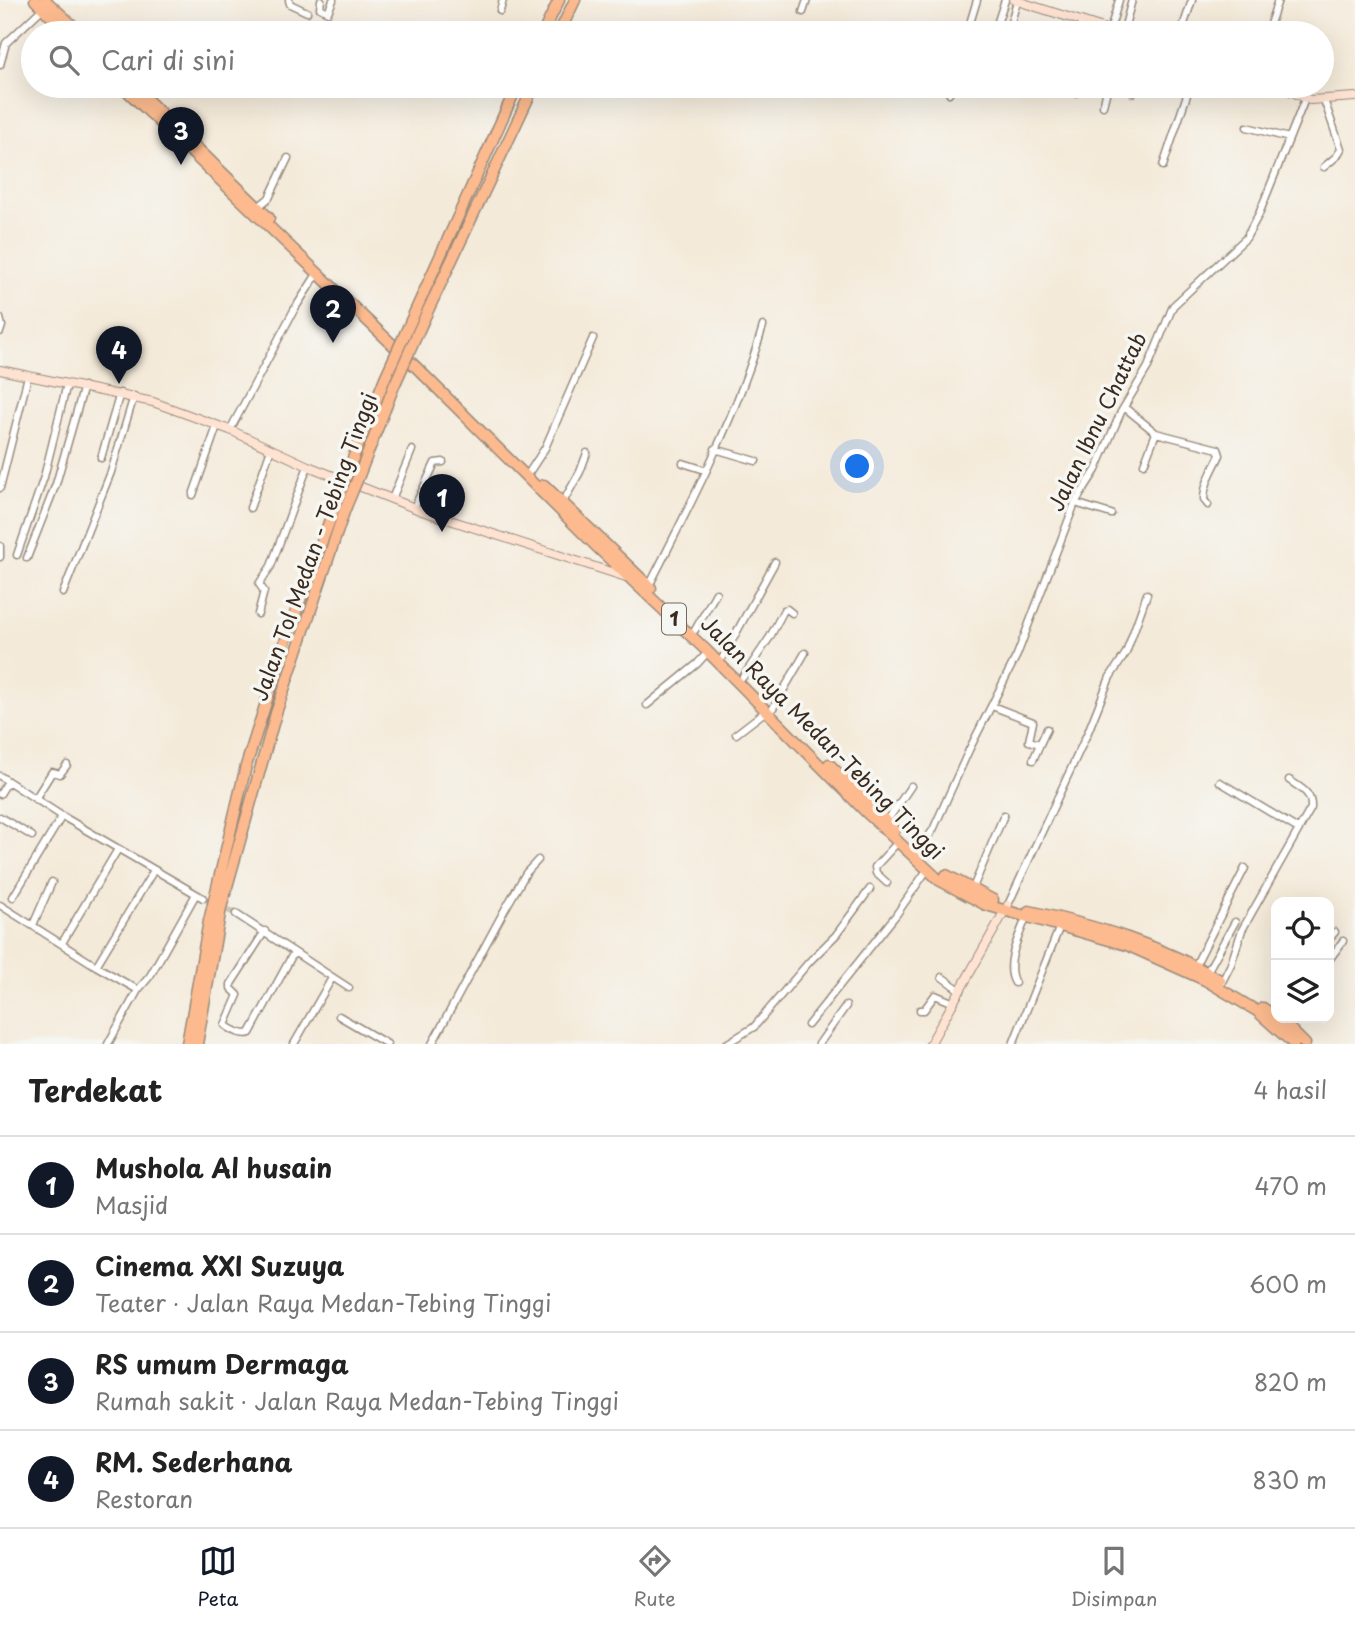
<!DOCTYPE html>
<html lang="id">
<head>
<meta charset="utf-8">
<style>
	:root { --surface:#fff; --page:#f6f6f6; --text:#222; --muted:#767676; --line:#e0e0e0; --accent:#111827 }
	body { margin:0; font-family:"Playpen Sans",sans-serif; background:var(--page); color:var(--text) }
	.controls { position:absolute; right:21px; bottom:21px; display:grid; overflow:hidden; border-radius:14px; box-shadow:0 7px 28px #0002 }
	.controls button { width:63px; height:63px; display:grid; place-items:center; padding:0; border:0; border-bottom:2px solid var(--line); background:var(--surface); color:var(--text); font:35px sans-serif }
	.you { position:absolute; left:858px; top:467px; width:24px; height:24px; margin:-18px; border:5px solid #fff; border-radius:50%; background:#1a73e8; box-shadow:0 0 0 10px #1a73e833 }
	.badge { display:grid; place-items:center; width:46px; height:46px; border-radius:50%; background:var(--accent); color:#fff; font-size:23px; font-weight:700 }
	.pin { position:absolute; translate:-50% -58px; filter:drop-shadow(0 2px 4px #0008) }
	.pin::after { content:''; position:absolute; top:37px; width:24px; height:21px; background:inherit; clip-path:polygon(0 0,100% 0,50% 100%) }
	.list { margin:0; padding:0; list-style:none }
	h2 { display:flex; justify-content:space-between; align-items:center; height:91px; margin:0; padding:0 28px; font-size:30px }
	h2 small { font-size:23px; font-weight:400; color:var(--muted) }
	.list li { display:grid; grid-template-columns:46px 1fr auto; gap:21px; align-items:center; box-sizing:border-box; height:98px; padding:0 28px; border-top:2px solid var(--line) }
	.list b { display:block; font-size:26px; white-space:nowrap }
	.list p { margin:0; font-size:23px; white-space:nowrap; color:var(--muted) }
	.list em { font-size:23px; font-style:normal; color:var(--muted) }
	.icon { flex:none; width:38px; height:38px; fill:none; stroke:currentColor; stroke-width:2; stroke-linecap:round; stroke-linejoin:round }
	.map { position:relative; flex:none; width:1355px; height:1044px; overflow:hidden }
	.search { position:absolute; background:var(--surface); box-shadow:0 7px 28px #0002; left:21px; right:21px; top:21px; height:77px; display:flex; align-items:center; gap:18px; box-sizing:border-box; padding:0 24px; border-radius:38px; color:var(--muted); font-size:26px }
	.sheet { height:483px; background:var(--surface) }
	nav { display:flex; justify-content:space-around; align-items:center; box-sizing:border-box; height:98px; border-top:2px solid var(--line); background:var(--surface); font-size:19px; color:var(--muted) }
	nav a { display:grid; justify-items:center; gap:4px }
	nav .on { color:var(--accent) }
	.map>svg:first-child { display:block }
</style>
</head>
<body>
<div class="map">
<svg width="1355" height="1044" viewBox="0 0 1355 1044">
	<rect width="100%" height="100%" fill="#f6f6f2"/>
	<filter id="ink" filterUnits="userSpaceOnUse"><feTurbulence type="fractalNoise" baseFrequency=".0143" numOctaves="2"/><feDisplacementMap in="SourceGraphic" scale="14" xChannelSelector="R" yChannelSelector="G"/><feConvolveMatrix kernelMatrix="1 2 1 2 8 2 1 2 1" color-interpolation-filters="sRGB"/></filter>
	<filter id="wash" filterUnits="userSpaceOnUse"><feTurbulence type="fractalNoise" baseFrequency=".00686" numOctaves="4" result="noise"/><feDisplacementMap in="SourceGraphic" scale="28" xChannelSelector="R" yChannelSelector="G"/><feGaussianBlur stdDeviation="1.57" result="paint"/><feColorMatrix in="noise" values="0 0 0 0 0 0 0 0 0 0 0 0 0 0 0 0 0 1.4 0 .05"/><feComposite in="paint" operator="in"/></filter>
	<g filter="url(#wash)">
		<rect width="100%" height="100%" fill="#f4ead9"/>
	</g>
	<g filter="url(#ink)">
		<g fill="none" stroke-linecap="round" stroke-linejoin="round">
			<path stroke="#cfc4b4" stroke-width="6" stroke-dasharray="6 3" stroke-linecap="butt" d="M 203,898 L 236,914"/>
			<g stroke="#988a7c" stroke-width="9">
				<path id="street" d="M 289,0 L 290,4 L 307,12
					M 321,0 L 320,8 L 328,12 L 333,0
					M 500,11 L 503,0
					M 803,12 L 807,0
					M 1110,30 L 1119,0
					M 967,33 L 977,0
					M 994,33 L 1005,0
					M 1008,33 L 1017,1
					M 1078,33 L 1082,21
					M 1123,33 L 1132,0
					M 1181,33 L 1192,0
					M 1267,33 L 1278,0
					M 0,65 L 6,43 L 43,8
					M 949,93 L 951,86
					M 1060,93 L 1062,86
					M 1075,93 L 1078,86
					M 1133,93 L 1135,86
					M 1103,106 L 1108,86
					M 1247,127 L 1289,138
					M 1163,166 L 1190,86
					M 1324,167 L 1337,156 L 1341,149 L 1324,100
					M 258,207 L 269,198 L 288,158
					M 0,318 L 2,326 L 0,332
					M 1124,407 L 1156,433 L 1144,464
					M 230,430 L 294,310 L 317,274
					M 1156,433 L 1218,449 L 1220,455 C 1213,470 1204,483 1204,500 L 1208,505
					M 715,449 L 756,461
					M 101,458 L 120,393
					M 683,463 L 705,470
					M 530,471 L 545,448 L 593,338
					M 0,488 L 28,376
					M 193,495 L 217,426
					M 392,499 L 412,450
					M 563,502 L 580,472 L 587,453
					M 1075,503 L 1111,514
					M 250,508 L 271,449
					M 414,508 L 435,463 L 443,462
					M 0,546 L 0,557
					M 17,555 L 44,477 L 67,384
					M 27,558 L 56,484 L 84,386
					M 649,586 C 690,506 738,413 763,326
					M 63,593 L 111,472 L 134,396
					M 258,614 L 264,591 L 259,584 L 271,566 L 308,466
					M 695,630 L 716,593
					M 723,657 L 775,562
					M 743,677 L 770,637 L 784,610 L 787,609 L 792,613
					M 647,705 L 697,664 L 708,652
					M 992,706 L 1033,722 L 1029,741 L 1040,744 L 1033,760
					M 773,708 L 805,653
					M 736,734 L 766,711
					M 1040,744 L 1047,729
					M 0,776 L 62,816 L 203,898
					M 1220,782 L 1298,829
					M 0,794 L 8,781
					M 35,799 L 52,772 L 60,774 L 67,765
					M 0,817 L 32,836
					M 887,821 L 911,786
					M 914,857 L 933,830 L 969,750 L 1017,655 L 1075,503 L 1096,470 L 1121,412 L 1148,367 L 1173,306 L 1246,238 L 1259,214 L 1305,99
					M 887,883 L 876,873 L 875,867 L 898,842
					M 972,890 L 1004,815
					M 13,897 L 62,816
					M 0,905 L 96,966 L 138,990
					M 1008,905 L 1088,732 L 1110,677 L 1126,653 L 1147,594
					M 236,914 L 349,988
					M 33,925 L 52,882
					M 265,931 L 231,984 L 231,988 L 238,995 L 225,1025 C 231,1030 243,1036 250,1033 L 294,952
					M 1329,939 L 1335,932
					M 62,943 L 118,849
					M 1329,960 L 1343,941
					M 96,966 L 154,870
					M 1195,966 L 1245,868
					M 1207,972 L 1235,922
					M 942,977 L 961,991
					M 1222,982 L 1231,964 L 1242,930 L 1311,808 C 1312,792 1300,788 1289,780
					M 1015,983 C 1004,965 1019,936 1026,918
					M 920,1010 L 924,1010 L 935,995 L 954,1003
					M 339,1016 L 387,1044
					M 808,1025 L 896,915 L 927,870
					M 108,1044 L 138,990 L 150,976 L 196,894
					M 294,1044 L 332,978
					M 432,1044 L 504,911 L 526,873 L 538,860
					M 726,1044 L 754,1027 L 809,962 L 836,935 L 870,889
					M 819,1044 L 846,1006
					M 1013,1044 L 1060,926"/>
			</g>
			<g stroke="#988a7c" stroke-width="10">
				<path id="secondary" d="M 1014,0 L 1119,33
					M 1279,86 L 1310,100 L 1355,97
					M 0,370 L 153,402 L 230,430 L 308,466 L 422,511 L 626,577
					M 930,1044 L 1008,905"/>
			</g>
			<g stroke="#988a7c" stroke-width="13">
				<path id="highway" d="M 35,0 L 67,33
					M 45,0 L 81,33
					M 543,33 L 559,0
					M 559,33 L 575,0
					M 122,86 L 417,368 L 595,545 L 708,652 L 865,811 L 939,880 L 986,905 L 1127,945 L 1205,980 L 1257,1011 L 1294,1044
					M 133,86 L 269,218
					M 414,314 L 517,86
					M 423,321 L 534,86
					M 348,471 L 385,378
					M 360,473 L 394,386
					M 544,485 L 651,588
					M 829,764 L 895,830
					M 946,875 L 993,900
					M 1029,911 C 1096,926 1161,945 1220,980
					M 1263,1008 L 1284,1023 L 1305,1044
					M 187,1044 L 209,921 L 246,766 L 287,636 L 335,506
					M 197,1044 L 221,908 L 276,713 L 345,509"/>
			</g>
			<use href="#street" stroke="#fff" stroke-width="6"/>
			<use href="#secondary" stroke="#fee3d2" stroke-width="8"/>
			<use href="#highway" stroke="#fcba8e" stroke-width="10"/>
			<g stroke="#988a7c" stroke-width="13" stroke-linecap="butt">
				<path id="highway-bridge" d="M 385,378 L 414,314
					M 394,386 L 423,321
					M 335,506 L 348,471
					M 345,509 L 360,473"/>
			</g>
			<use href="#highway-bridge" stroke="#fcba8e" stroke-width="10"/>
		</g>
	</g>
	<g text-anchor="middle" stroke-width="7" stroke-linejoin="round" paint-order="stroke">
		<rect fill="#f6f6f2" stroke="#73675e" stroke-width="2" x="662" y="603.5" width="24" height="31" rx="5"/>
		<g font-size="19" font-weight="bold" fill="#3b2a1e">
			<text x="674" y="626">1</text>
		</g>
		<g font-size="21" fill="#3b2a1e" stroke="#f6f6f2">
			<text transform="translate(1098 422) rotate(-64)" y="7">Jalan Ibnu Chattab</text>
			<text transform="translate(315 547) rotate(-70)" y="7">Jalan Tol Medan - Tebing Tinggi</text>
			<text transform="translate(822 738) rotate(45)" y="7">Jalan Raya Medan-Tebing Tinggi</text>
		</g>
	</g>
</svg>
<div class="controls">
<button><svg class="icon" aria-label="locate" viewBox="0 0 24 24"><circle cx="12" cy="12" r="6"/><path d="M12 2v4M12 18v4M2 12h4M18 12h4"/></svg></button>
<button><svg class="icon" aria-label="layers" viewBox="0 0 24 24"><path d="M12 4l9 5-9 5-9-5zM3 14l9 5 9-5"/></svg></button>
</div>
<div class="you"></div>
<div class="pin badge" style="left:442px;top:532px">1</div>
<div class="pin badge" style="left:333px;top:343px">2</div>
<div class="pin badge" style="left:181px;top:165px">3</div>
<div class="pin badge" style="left:119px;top:384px">4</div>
<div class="search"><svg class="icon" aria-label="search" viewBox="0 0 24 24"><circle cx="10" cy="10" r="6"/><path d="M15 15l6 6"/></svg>Cari di sini</div>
</div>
<section class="sheet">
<h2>Terdekat<small>4 hasil</small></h2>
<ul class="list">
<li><span class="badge">1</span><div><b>Mushola Al husain</b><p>Masjid</p></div><em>470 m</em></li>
<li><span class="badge">2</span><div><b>Cinema XXI Suzuya</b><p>Teater · Jalan Raya Medan-Tebing Tinggi</p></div><em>600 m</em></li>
<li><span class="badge">3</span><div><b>RS umum Dermaga</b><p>Rumah sakit · Jalan Raya Medan-Tebing Tinggi</p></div><em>820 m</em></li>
<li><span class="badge">4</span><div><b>RM. Sederhana</b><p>Restoran</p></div><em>830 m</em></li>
</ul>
</section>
<nav>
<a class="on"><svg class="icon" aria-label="map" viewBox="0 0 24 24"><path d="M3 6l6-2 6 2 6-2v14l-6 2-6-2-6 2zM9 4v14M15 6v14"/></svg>Peta</a>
<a><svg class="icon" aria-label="directions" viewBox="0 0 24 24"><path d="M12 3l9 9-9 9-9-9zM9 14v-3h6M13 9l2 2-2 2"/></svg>Rute</a>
<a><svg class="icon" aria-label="saved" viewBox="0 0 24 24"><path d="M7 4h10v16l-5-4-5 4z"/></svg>Disimpan</a>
</nav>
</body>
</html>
